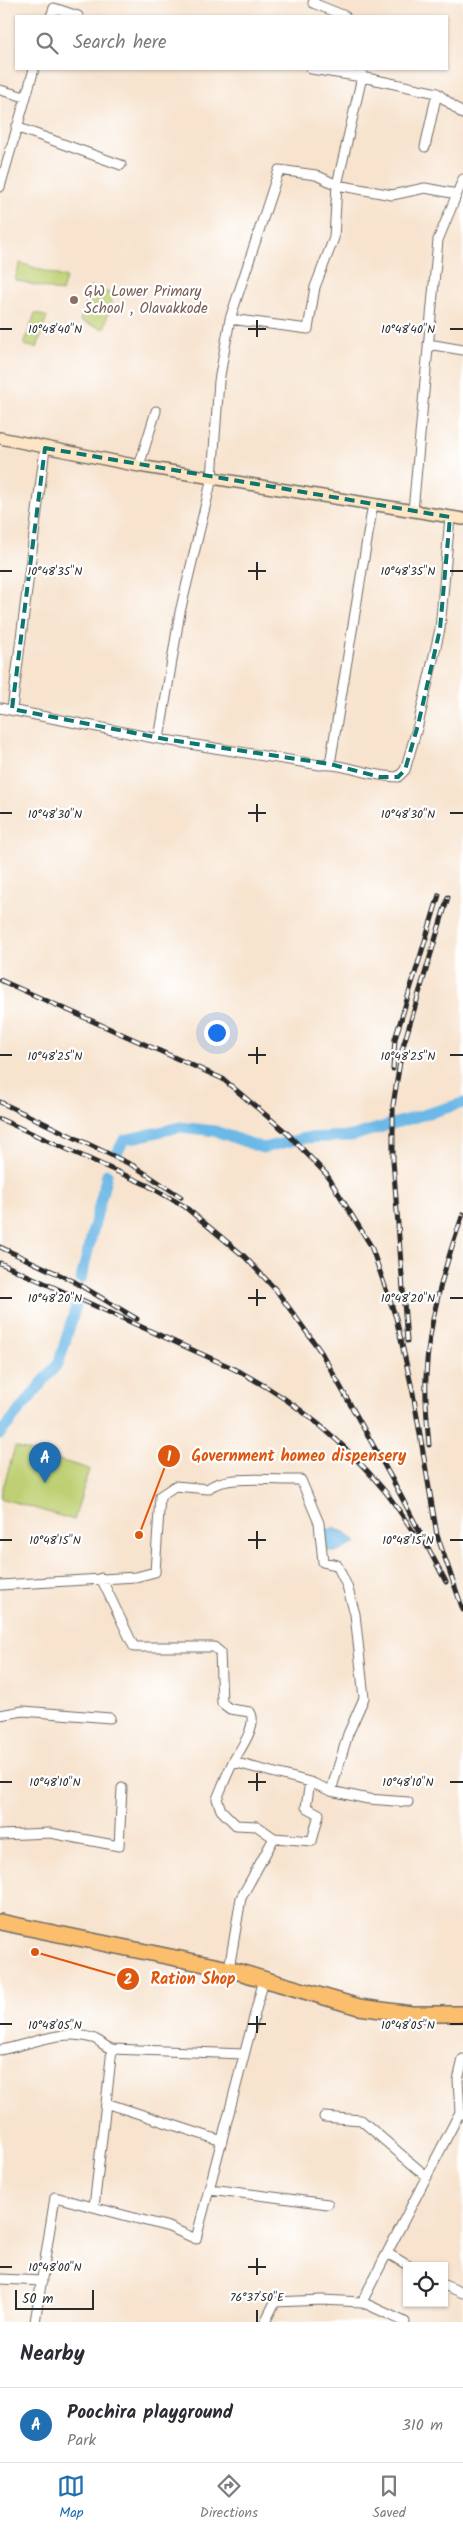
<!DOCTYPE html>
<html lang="en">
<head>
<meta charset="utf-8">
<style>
	:root { --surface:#fff; --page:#f2f2f3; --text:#2b2b33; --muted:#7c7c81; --line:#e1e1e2; --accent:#1f6fb2 }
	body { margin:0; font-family:Kalam,sans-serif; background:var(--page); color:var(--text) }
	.controls { position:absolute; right:15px; bottom:15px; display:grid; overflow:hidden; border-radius:0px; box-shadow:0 1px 4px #0004 }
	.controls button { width:45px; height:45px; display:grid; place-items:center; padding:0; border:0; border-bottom:1px solid var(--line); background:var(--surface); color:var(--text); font:25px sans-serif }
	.scale { position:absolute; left:15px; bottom:12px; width:79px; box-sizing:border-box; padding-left:5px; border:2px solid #2b2b2b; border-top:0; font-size:14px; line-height:18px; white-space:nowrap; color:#2b2b2b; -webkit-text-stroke:4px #fff; paint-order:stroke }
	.you { position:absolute; left:216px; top:1032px; width:18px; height:18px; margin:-12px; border:4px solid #fff; border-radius:50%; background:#1a73e8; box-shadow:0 0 0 8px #1a73e833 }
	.badge { display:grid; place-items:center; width:32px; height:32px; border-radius:50%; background:var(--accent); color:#fff; font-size:16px; font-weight:700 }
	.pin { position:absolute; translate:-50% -41px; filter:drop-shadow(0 1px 2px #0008) }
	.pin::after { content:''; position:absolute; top:26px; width:18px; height:15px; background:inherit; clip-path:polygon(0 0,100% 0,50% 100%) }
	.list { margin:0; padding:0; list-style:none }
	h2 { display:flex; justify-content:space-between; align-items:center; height:65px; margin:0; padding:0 20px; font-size:21px }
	h2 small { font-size:16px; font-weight:400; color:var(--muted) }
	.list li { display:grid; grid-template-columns:32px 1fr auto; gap:15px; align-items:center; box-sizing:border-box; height:75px; padding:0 20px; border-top:1px solid var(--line) }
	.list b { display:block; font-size:19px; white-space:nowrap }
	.list p { margin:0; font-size:16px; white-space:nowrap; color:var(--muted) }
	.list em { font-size:16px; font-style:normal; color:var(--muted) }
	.icon { flex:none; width:28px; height:28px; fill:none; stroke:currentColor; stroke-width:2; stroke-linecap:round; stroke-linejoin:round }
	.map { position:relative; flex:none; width:463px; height:2322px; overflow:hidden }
	.search { position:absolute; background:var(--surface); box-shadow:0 1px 4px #0004; left:15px; right:15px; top:15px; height:55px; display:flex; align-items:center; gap:12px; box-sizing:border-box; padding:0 18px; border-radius:0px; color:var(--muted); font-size:19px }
	.sheet { height:140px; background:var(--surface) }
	nav { display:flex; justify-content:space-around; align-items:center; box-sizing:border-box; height:70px; border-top:1px solid var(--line); background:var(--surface); font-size:14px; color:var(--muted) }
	nav a { display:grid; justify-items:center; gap:2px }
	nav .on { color:var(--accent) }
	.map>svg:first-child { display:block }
</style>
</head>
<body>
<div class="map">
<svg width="463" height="2322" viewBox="0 0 463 2322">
	<rect width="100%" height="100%" fill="#fff"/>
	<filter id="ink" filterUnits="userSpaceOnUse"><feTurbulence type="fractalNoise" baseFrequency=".02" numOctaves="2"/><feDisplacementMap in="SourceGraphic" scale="10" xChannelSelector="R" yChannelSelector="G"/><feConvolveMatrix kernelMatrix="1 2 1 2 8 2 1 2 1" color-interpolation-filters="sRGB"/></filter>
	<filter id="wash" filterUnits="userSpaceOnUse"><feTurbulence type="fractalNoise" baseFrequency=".0096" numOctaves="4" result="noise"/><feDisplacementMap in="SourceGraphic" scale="20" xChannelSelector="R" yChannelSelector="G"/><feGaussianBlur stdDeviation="1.12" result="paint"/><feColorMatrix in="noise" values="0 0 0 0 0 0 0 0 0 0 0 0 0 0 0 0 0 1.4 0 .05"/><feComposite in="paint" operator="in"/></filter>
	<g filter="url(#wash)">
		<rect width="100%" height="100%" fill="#f7e3ce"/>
		<path fill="#bed073" stroke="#747e4f" d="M 20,263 L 66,278 L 62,292 L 15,280 Z
			M 90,287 L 113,294 L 104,329 L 80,321 Z
			M 35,313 L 47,317 L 37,348 L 24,345 Z
			M 15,1447 L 89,1469 L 74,1520 L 0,1498 Z"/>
		<path fill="#6cb8e6" stroke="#4c7288" d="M 332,1528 L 344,1532 L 357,1543 L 335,1552 L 327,1550 L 323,1533 Z"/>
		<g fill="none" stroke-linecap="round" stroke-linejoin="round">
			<path stroke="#6cb8e6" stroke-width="11" d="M 118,1151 L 124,1140 L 180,1127 L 215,1131 L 263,1148 L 304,1138 L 352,1136 L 463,1103
				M 81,1279 L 107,1174
				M 0,1434 L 59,1362 L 76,1306"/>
		</g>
	</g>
	<g filter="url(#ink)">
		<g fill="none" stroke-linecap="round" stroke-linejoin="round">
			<g stroke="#726b64" stroke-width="11">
				<path id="street" d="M 314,0 L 313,3 L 345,16
					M 51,16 L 54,8 L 78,16
					M 311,69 L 362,77 L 437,93 L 463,114
					M 0,90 L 25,97
					M 16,127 L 121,165
					M 425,147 L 437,93
					M 0,187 L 34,69
					M 230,319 L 279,170 L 316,175 L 337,185 L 392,195 L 425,188 L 457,194
					M 428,344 L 463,350
					M 139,466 L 156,411
					M 413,511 L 438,240 L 463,179
					M 0,708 L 159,739 L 320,765 C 345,763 370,777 398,777 L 405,770 L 418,725 L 440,629 L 450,517
					M 12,709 L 45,448
					M 159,739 L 180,612 L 212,478 L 219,381 L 230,319 L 308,329 L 315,287 L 334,238 L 337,185 L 362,77 L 361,69
					M 330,764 L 373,504
					M 101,1578 L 134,1647 L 214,1647 L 220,1652 L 222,1703 L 230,1709 L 250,1712 C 259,1725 238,1752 233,1762 C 227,1774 222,1787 217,1799 L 221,1810 L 236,1825 L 257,1826 L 274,1838
					M 0,1585 L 136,1577 L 155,1572 L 160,1496 L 175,1486 L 208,1489 C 224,1474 278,1481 301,1480 L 319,1523 L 323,1562 L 337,1565 L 347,1586 L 355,1614 L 364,1698 L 348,1734 L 331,1791 L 310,1782 L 306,1807 L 319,1814 L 312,1841 L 274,1838 L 241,1898 L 229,1969
					M 0,1715 L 23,1711 L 110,1718
					M 233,1762 L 310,1782
					M 331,1791 L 368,1799 L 408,1802
					M 0,1835 L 50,1833 L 119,1846 L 122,1788
					M 0,2050 C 30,2045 61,2028 92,2038 C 100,2040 104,2047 112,2049 L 244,2054
					M 463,2059 L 458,2080 L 460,2112 L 463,2114
					M 106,2103 L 112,2049
					M 324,2117 L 361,2120 L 427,2177
					M 210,2189 L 328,2204
					M 94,2207 L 106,2103 L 222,2141
					M 409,2266 L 387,2253 L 460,2112
					M 0,2279 L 42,2281
					M 444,2285 L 463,2293
					M 362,2302 L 405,2322
					M 35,2322 L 55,2197 L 169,2227 L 196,2239 L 264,1979
					M 265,2322 L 275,2302 L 322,2300 L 362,2302 L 387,2253"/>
			</g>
			<g stroke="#726b64" stroke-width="14">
				<path id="secondary" d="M 0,438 L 139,466 L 463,519"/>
			</g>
			<g stroke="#726b64" stroke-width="18">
				<path id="highway" d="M 0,1922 L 229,1969 L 359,2007 L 411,2014 L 463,2014"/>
			</g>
			<use href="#street" stroke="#fff" stroke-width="9"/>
			<use href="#secondary" stroke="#fde5c5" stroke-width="11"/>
			<use href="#highway" stroke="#fabe6d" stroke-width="15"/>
			<g stroke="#2b2b2b" stroke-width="5">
				<path id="rail" d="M 0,980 L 223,1079 L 287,1133 L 327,1175 L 371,1246 L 396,1318 L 413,1393 L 437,1535 L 463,1610
					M 393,1069 L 395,1039 L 439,895
					M 0,1102 L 134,1166 L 181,1197
					M 0,1119 L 147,1185 L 184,1206 L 245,1257 L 276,1290 L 321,1352 L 392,1479 L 446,1582
					M 0,1247 L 73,1281 L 137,1319
					M 0,1263 L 228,1366 C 288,1395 341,1438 383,1489 C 395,1503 405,1520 416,1536
					M 407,1341 L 393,1160 L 393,1105 L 402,1050 L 448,897
					M 429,1445 C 427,1423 425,1400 426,1377 C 428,1322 445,1265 463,1214"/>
			</g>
			<use href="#rail" stroke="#fff" stroke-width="3" stroke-dasharray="9" stroke-linecap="butt"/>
		</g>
	</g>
	<path fill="none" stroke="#0f766e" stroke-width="4" stroke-dasharray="10 6" stroke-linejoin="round" d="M 45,448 L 450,517 L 440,629 L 418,725 L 405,770 L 398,777 L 380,777 L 330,764 L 170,740 L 12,709 Z"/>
	<path fill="none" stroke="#2b2b2b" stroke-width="2" d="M 257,320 L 257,337M 0,329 L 12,329M 248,329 L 266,329M 450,329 L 463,329M 257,562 L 257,580M 0,571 L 12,571M 248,571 L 266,571M 450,571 L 463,571M 257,804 L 257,822M 0,813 L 12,813M 248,813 L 266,813M 450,813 L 463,813M 257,1047 L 257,1064M 0,1055 L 12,1055M 248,1055 L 266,1055M 450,1055 L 463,1055M 257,1289 L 257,1306M 0,1298 L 12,1298M 248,1298 L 266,1298M 450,1298 L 463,1298M 257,1531 L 257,1549M 0,1540 L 12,1540M 248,1540 L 266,1540M 450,1540 L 463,1540M 257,1773 L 257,1791M 0,1782 L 12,1782M 248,1782 L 266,1782M 450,1782 L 463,1782M 257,2016 L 257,2033M 0,2024 L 12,2024M 248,2024 L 266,2024M 450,2024 L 463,2024M 257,2258 L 257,2275M 0,2267 L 12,2267M 248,2267 L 266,2267M 257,2310 L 257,2322"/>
	<circle fill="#8d6e63" stroke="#fff" stroke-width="2" cx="74" cy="300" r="5"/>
	<g text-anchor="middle" stroke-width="4.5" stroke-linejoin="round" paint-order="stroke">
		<g font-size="15" fill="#785e54" stroke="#fff" text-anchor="start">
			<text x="84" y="296">GW Lower Primary<tspan x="84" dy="17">School , Olavakkode</tspan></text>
		</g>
	</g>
	<g font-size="12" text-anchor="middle" fill="#2b2b2b" stroke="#fff" stroke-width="4.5" stroke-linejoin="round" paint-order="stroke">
		<text x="55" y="333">10°48'40"N</text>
		<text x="408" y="333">10°48'40"N</text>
		<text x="55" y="575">10°48'35"N</text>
		<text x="408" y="575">10°48'35"N</text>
		<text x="55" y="818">10°48'30"N</text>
		<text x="408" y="818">10°48'30"N</text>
		<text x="55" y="1060">10°48'25"N</text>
		<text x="408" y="1060">10°48'25"N</text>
		<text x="55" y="1302">10°48'20"N</text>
		<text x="408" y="1302">10°48'20"N</text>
		<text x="55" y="1544">10°48'15"N</text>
		<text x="408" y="1544">10°48'15"N</text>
		<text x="55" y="1786">10°48'10"N</text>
		<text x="408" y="1786">10°48'10"N</text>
		<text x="55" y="2029">10°48'05"N</text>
		<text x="408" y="2029">10°48'05"N</text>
		<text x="55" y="2271">10°48'00"N</text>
		<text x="257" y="2301">76°37'50"E</text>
	</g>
	<path fill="none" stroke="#df570e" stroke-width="2" d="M139 1535L169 1456M35 1952L128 1979"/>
	<g fill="#df570e" stroke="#fff" stroke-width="2">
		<circle cx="139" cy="1535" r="5"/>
		<circle cx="35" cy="1952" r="5"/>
		<circle cx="169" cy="1456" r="12"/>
		<circle cx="128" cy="1979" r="12"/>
	</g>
	<g font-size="15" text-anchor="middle" font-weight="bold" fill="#fff">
		<text x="169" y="1461">1</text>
		<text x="128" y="1984">2</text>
	</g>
	<g font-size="16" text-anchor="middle" font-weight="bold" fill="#df570e" stroke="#fff" stroke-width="4.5" stroke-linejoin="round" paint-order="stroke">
		<text x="299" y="1461">Government homeo dispensery</text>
		<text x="193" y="1984">Ration Shop</text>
	</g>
</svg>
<div class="controls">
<button><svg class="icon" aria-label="locate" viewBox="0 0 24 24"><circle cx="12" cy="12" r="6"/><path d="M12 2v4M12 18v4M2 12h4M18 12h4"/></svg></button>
</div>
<div class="scale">50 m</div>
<div class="you"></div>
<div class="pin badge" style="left:45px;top:1483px">A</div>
<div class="search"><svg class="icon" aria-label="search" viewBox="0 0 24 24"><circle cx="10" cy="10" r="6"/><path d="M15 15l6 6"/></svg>Search here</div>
</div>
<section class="sheet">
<h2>Nearby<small></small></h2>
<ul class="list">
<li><span class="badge">A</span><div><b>Poochira playground</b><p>Park</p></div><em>310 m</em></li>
</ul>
</section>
<nav>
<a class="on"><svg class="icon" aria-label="map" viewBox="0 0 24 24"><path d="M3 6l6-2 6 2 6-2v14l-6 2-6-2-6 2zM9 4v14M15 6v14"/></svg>Map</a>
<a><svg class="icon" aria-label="directions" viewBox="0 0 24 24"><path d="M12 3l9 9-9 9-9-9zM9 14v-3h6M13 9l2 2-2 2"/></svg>Directions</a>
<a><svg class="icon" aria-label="saved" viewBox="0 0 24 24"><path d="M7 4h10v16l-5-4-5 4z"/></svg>Saved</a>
</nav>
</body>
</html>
